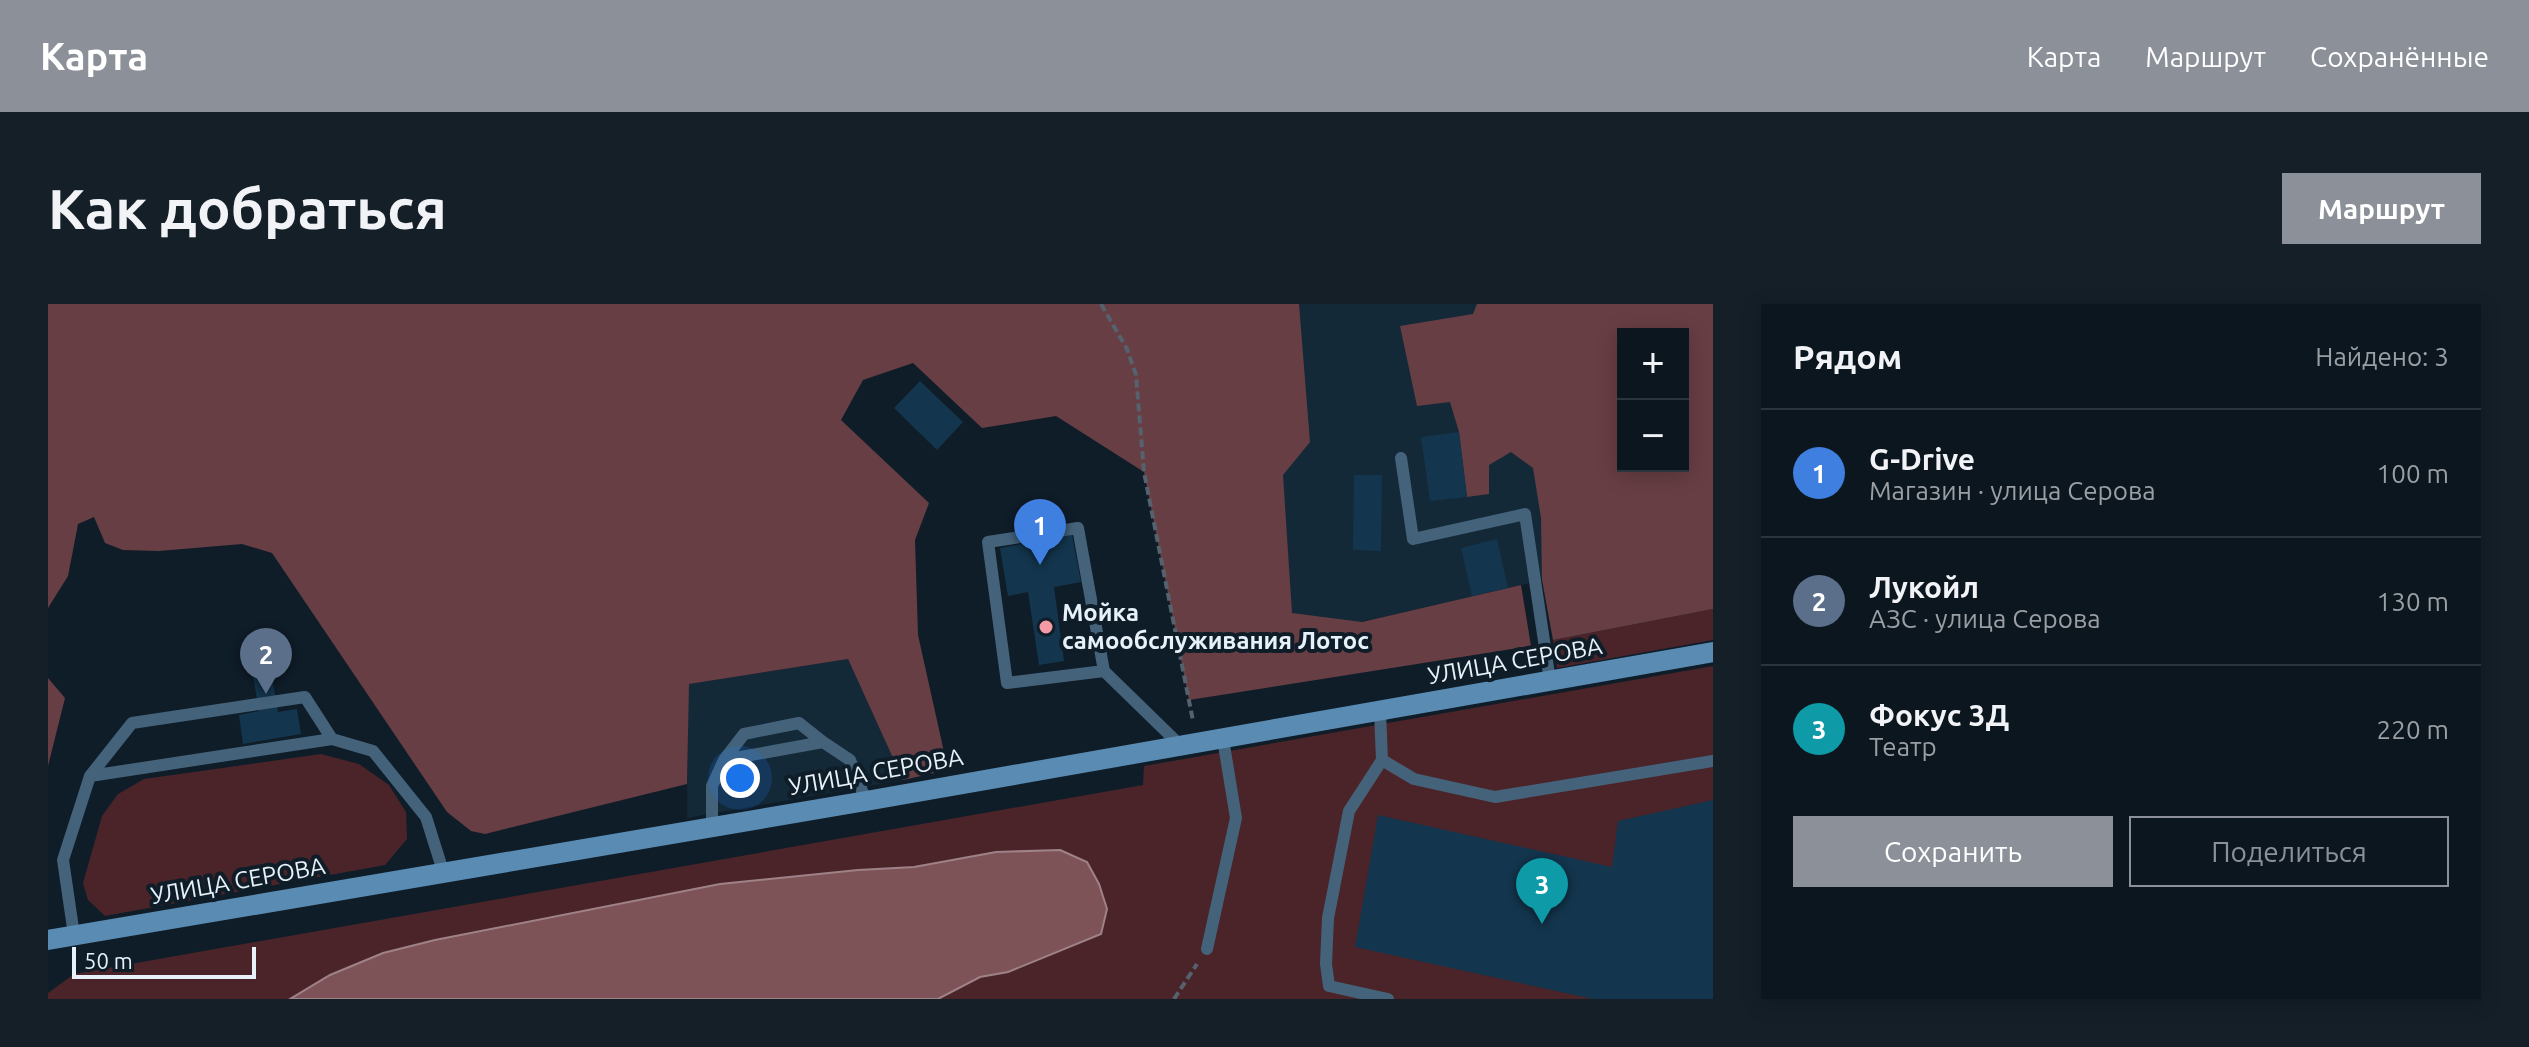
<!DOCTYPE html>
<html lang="ru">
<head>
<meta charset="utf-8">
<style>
	:root { --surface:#0b161f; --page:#141f28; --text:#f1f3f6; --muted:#9a9fa4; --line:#2b353d; --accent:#8c9099 }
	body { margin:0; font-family:Ubuntu,sans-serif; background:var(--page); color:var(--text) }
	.controls { position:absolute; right:24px; top:24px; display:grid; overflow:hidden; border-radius:0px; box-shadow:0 4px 20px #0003 }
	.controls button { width:72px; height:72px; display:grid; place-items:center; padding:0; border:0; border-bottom:2px solid var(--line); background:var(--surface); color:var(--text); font:40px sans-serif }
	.scale { position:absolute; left:24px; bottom:20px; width:184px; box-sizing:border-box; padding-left:8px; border:4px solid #e7f1f9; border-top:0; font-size:22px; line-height:28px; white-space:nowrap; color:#e7f1f9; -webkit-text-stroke:6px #0f1d29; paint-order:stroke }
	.you { position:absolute; left:692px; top:474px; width:28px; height:28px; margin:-20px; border:6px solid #fff; border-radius:50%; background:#1a73e8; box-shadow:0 0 0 12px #1a73e833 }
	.badge { display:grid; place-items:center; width:52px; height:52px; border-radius:50%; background:var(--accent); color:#fff; font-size:26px; font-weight:700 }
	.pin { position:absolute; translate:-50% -66px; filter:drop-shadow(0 2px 4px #0008) }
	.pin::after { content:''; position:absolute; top:42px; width:28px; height:24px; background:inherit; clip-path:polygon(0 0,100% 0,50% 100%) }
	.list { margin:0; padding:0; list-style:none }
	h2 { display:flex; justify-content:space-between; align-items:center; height:104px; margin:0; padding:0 32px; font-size:34px }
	h2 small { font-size:26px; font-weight:400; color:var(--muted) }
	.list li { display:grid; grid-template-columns:52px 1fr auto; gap:24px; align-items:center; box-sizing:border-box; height:128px; padding:0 32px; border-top:2px solid var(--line) }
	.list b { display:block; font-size:30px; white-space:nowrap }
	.list p { margin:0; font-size:26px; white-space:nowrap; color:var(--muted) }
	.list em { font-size:26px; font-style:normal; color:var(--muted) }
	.actions { display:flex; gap:16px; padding:24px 32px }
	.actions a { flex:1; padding:18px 0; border:2px solid var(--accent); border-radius:0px; text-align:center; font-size:28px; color:var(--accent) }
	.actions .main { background:var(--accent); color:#fff }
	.map { position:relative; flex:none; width:1665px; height:695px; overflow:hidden; border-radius:0px }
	header { display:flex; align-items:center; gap:48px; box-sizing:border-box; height:112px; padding:0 40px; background:var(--accent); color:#fff }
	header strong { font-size:38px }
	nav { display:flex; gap:44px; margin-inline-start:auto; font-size:28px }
	.intro { display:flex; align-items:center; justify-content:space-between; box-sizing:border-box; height:192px; padding:0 48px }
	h1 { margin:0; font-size:56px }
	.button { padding:20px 36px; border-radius:0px; background:var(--accent); color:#fff; font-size:28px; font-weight:700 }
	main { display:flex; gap:48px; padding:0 48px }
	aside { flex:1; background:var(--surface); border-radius:0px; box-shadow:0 4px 20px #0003 }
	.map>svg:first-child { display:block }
</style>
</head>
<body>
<header>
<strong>Карта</strong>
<nav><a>Карта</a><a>Маршрут</a><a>Сохранённые</a></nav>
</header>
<div class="intro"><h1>Как добраться</h1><a class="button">Маршрут</a></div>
<main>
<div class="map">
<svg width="1665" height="695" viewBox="0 0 1665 695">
	<rect width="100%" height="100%" fill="#0f1d29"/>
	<path fill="#132938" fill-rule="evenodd" d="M 1077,0 L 1659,0 L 1665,9 L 1665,237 L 1186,347 ZM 1575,30 L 1635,30 L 1635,162 L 1575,162 Z
		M 800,355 L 855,476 L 639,514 L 640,380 Z"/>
	<path fill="#4a2429" d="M 1665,305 L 1665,336 L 1509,364 L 1505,336 Z
		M 1665,362 L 1665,695 L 0,695 L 0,689 L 26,670 L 1095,481 L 1096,462 Z
		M 273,450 L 311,460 L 341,481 L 358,508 L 359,535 L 337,561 L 57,612 L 40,596 L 35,579 L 54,512 L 70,490 L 96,475 Z"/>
	<path fill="#673e43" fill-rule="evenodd" d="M 0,0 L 1251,0 L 1262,138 L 1235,171 L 1244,309 L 1314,318 L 1473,281 L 1483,342 L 1141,396 L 1096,168 L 1008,112 L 934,124 L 865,59 L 815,76 L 793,116 L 881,199 L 867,236 L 870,331 L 900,466 L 855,476 L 800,355 L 641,380 L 639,480 L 437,530 L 423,527 L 399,508 L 224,249 L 194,240 L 111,247 L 75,246 L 57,239 L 46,213 L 30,220 L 20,272 L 0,304 Z
		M 1429,0 L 1665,0 L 1665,305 L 1505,336 L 1494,276 L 1493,214 L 1485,164 L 1463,148 L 1441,161 L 1441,190 L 1419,193 L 1411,128 L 1402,98 L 1369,102 L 1352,22 L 1425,10 ZM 1575,30 L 1635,30 L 1635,162 L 1575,162 Z
		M 0,374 L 17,394 L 0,462 Z"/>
	<path fill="#7e5357" stroke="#9e8288" stroke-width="2" d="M 1012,546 L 1039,558 L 1051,580 L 1059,605 L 1053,630 L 960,668 L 932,673 L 890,695 L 242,695 L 282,671 L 335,649 L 387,636 L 672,580 L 810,566 L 866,563 L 948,548 Z"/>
	<path fill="#13354d" d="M 872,77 L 915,118 L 889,146 L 846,104 Z
		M 1411,128 L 1419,193 L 1382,197 L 1373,133 Z
		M 1306,171 L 1334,171 L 1333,247 L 1305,246 Z
		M 1024,231 L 1033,278 L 1006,283 L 1016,357 L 991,361 L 980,288 L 960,292 L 952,244 Z
		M 1449,235 L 1460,284 L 1424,292 L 1413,244 Z
		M 234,331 L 238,358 L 222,361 L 230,408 L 249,405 L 253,430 L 195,440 L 191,411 L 211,407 L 204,366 L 199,367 L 194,338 Z
		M 1665,496 L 1665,695 L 1545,695 L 1307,643 L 1330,511 L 1564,563 L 1570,517 Z"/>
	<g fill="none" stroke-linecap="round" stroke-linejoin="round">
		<path stroke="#55626d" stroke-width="4" stroke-dasharray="8 4" stroke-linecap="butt" d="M 1053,0 L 1079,45 L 1088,71 L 1096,168 L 1145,417
			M 1126,695 L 1149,660"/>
		<path stroke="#44637b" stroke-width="12" d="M 1353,154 L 1365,235 L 1477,210 L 1502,377
			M 1056,367 L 959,379 L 940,238 L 1030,224 L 1056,367 L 1133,442
			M 1332,407 L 1334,456 L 1366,475 L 1447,493 L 1665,457
			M 676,456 L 696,430 L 751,419 L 775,438
			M 1334,456 L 1301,507 L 1280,614 L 1278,660 L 1281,682 L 1340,695
			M 42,472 L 84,419 L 257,393 L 284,435
			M 664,523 L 664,482 L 676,456 L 775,438 L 802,456 L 818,497
			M 26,631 L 15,556 L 42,472 L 284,435 L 325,447 L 378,513 L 395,567
			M 1159,645 L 1188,514 L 1175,435"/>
		<path stroke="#5a8cb3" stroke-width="20" d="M 0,636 L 818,497 L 1665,348"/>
	</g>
	<circle fill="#f49aa4" stroke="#0f1d29" stroke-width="3" cx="998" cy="323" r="8"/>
	<g text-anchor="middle" stroke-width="8" stroke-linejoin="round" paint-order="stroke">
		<g font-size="24" font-weight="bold" fill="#e7f1f9" stroke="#0f1d29" text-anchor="start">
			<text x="1014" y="317">Мойка<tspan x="1014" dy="28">самообслуживания Лотос</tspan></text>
		</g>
		<g font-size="24" fill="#e7f1f9" stroke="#0f1d29">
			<text transform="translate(1467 357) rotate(-10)" y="8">УЛИЦА СЕРОВА</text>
			<text transform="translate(828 468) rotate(-10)" y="8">УЛИЦА СЕРОВА</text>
			<text transform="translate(190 577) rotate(-10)" y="8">УЛИЦА СЕРОВА</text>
		</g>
	</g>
</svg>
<div class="controls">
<button>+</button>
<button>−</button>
</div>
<div class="scale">50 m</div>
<div class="you"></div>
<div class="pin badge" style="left:992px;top:261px;background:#3f7fe0">1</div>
<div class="pin badge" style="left:218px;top:390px;background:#5c6f8a">2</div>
<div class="pin badge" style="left:1494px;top:620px;background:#0f9aa8">3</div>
</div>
<aside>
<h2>Рядом<small>Найдено: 3</small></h2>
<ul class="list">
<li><span class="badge" style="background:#3f7fe0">1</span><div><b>G-Drive</b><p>Магазин · улица Серова</p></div><em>100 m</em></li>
<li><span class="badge" style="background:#5c6f8a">2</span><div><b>Лукойл</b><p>АЗС · улица Серова</p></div><em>130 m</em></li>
<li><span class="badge" style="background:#0f9aa8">3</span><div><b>Фокус 3Д</b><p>Театр</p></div><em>220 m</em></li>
</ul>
<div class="actions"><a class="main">Сохранить</a><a>Поделиться</a></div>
</aside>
</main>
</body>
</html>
